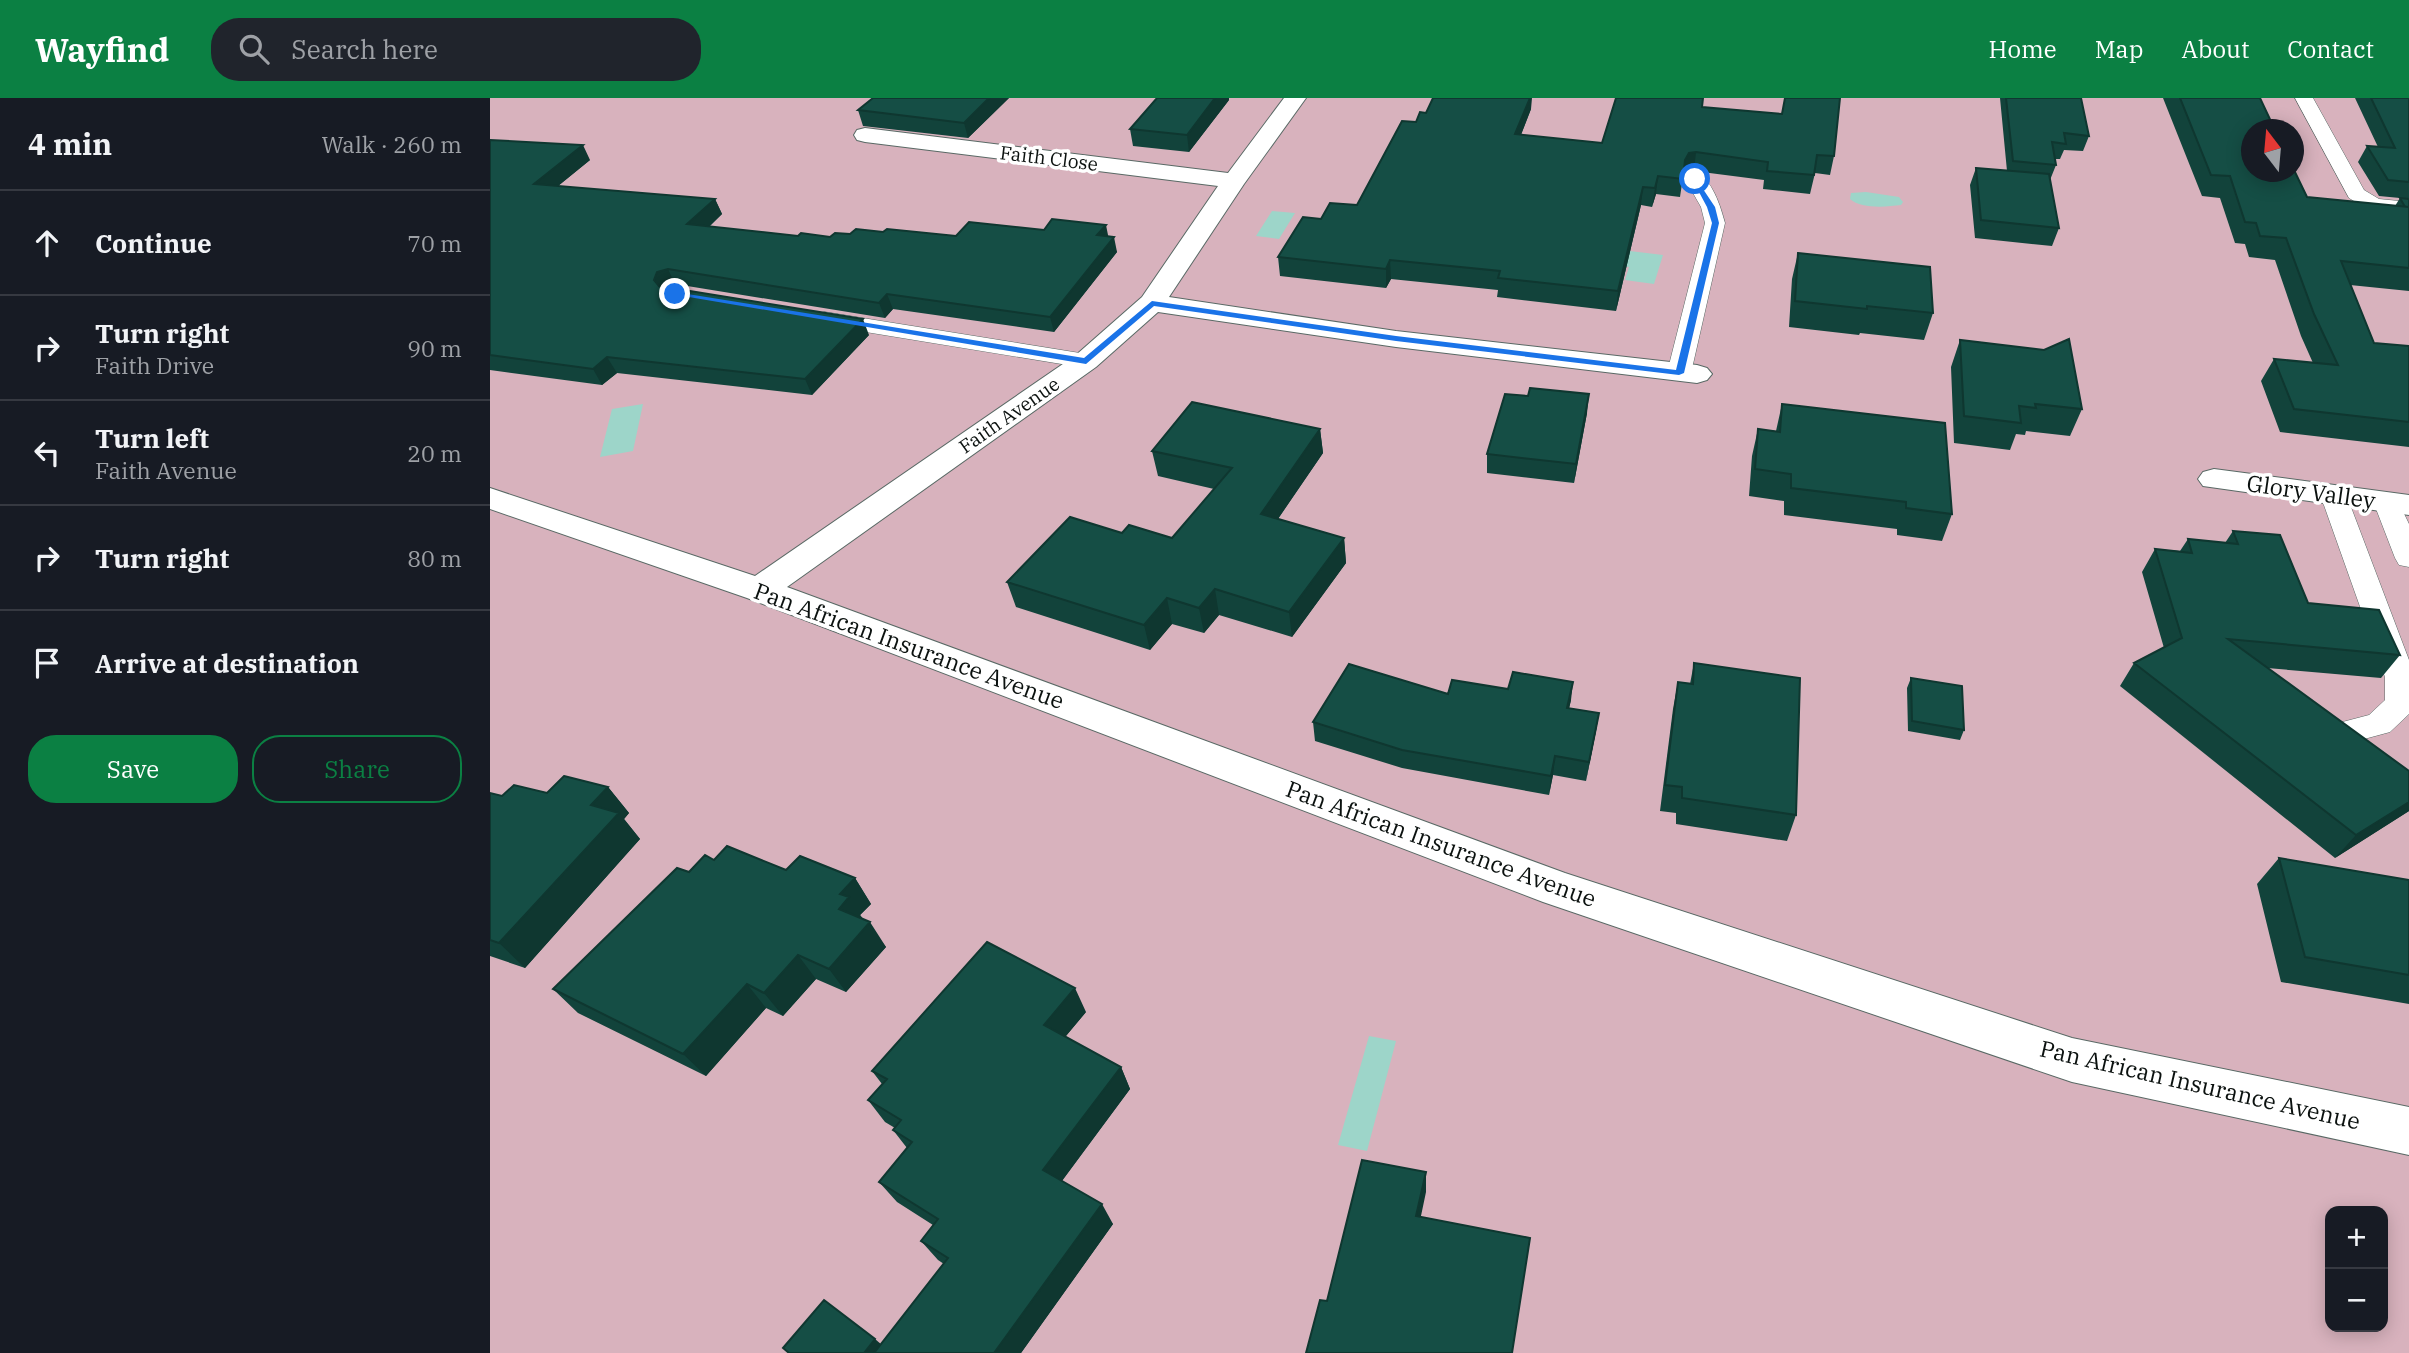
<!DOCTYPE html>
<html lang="en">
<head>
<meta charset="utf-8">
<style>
	:root { --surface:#171b24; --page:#20242c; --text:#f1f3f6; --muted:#9ea1a6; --line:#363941; --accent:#0b8043 }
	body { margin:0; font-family:"IBM Plex Serif",serif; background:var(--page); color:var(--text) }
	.controls { position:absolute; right:21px; bottom:21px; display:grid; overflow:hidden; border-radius:14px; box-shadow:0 4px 18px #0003 }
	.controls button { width:63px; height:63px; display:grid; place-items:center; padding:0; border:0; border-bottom:2px solid var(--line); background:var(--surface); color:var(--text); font:35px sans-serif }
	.compass { position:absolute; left:1751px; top:21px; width:63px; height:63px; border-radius:50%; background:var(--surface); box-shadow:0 4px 18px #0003; rotate:344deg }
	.stop { position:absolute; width:21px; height:21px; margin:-16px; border:5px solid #1a73e8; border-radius:50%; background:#fff }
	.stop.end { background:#1a73e8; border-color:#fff; box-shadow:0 2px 7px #0008 }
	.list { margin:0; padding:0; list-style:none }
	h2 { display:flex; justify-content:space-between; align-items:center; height:91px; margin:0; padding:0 28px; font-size:30px }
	h2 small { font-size:23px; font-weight:400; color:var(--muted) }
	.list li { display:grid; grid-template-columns:46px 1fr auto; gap:21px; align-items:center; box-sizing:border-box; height:105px; padding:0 28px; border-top:2px solid var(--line) }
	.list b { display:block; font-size:26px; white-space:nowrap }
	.list p { margin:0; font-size:23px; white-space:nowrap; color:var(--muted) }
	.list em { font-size:23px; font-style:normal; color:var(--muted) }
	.actions { display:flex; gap:14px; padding:21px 28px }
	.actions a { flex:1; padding:16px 0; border:2px solid var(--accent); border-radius:28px; text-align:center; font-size:24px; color:var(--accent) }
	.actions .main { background:var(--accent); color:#fff }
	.icon { flex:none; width:38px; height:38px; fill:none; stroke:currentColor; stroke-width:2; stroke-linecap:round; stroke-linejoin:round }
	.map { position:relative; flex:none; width:1919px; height:1255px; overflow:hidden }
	header { display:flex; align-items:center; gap:42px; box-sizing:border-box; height:98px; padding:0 35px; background:var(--accent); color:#fff }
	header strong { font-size:33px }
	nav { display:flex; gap:38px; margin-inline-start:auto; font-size:24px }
	.search { width:490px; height:63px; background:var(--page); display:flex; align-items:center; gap:18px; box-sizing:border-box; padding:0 24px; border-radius:28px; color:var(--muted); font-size:26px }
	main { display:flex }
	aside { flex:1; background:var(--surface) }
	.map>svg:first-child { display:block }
</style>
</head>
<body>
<header>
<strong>Wayfind</strong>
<div class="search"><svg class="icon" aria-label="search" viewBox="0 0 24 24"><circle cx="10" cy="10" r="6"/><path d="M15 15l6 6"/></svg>Search here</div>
<nav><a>Home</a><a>Map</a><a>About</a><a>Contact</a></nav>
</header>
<main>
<aside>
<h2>4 min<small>Walk · 260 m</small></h2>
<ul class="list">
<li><svg class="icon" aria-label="ahead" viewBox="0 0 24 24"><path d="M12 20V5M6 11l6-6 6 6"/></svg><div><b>Continue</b></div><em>70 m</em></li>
<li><svg class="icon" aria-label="right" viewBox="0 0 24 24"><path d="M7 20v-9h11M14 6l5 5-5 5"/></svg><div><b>Turn right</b><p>Faith Drive</p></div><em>90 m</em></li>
<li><svg class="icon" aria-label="left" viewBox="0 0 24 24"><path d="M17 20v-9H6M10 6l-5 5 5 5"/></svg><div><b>Turn left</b><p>Faith Avenue</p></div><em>20 m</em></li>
<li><svg class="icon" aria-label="right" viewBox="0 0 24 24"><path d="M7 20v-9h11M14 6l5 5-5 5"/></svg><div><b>Turn right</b></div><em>80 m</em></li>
<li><svg class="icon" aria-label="arrive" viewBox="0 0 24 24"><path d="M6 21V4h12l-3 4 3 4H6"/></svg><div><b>Arrive at destination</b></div></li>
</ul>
<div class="actions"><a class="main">Save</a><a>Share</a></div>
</aside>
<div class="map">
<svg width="1919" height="1255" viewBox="0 0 1919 1255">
	<rect width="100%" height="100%" fill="#dcefea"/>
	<path fill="#d8b2bd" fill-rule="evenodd" d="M 0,0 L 1919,0 L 1919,1255 L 0,1255 ZM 1762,32 L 1804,32 L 1804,74 L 1762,74 ZM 1840,1113 L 1893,1113 L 1893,1229 L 1840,1229 Z"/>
	<path fill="#9dd5c9" d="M 1376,94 L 1409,99 L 1413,104 L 1411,107 C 1396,109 1371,111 1360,101 L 1361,95 Z
		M 782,113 L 805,115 L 789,141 L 766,138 Z
		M 1115,150 L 1173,157 L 1164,186 L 1135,182 L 1139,169 L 1109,165 Z
		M 153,306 L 143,353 L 110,359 L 122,311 Z
		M 879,938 L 906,943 L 877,1053 L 848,1047 Z"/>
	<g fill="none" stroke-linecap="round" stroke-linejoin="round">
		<g stroke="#596965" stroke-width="1">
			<path id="service" d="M 1805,0 L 1823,0 L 1874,92 L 1889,101 L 1919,104 L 1919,116 L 1877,111 L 1859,100 Z
				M 1205,75 C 1222,79 1231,110 1235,125 L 1201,275 L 1197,280 L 1181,280 L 1177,275 L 1215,125 L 1211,109 L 1195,81 Z
				M 335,214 L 596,256 L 604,258 L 608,263 L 604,268 L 596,270 L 327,226 L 324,221 L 327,216 Z
				M 1843,388 L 1852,390 L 1856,396 L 1919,562 L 1919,616 L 1900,634 L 1852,647 L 1841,643 L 1836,635 L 1841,627 L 1879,617 L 1895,602 L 1895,579 L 1830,396 L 1834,390 Z
				M 1896,395 L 1905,397 L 1919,426 L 1919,469 L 1909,467 L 1905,460 L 1883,403 L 1887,397 Z"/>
		</g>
		<g stroke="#596965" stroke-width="2">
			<path id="minor" d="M 794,0 L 816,0 L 754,86 L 679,199 L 906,233 L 1207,267 L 1217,270 L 1222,276 L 1217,282 L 1207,285 L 906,249 L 668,214 L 606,269 L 297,489 L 1075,775 L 1582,940 L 1919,1009 L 1919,1057 L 1582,984 L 1053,804 L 257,500 L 0,411 L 0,390 L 265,478 L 586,257 L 652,199 L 728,88 L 375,44 L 367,42 L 364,37 L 367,32 L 375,30 L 738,75 Z
				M 1724,371 L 1919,397 L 1919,417 L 1713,388 L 1708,381 L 1713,374 Z"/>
		</g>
		<use href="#service" fill="#fff" fill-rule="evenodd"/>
		<use href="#minor" fill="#fff" fill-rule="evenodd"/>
	</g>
	<path fill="#12433b" d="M 519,0 L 478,40 L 373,28 L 368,12 Z
		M 1510,0 L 1591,0 L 1599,38 L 1593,53 L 1574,52 L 1570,61 L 1564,61 L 1566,67 L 1560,82 L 1569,130 L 1562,148 L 1485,140 L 1480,87 L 1486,70 L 1517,73 Z
		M 1673,0 L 1770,0 L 1817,99 L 1905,108 L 1910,100 L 1889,98 L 1868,64 L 1877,48 L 1888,49 L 1865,0 L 1919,0 L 1919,193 L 1860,187 L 1884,245 L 1919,248 L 1919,349 L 1790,334 L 1771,283 L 1784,261 L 1823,265 L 1811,238 L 1785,162 L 1759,159 L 1755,146 L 1745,145 L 1730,100 L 1712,98 Z
		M 739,2 L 699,54 L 643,48 L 640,31 Z
		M 1212,9 L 1344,58 L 1340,77 L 1325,75 L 1320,96 L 1273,91 L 1274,82 L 1204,73 L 1197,73 L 1193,79 L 1190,99 L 1166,96 L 1162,109 L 1151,107 L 1126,213 L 1007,199 L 1008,192 L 901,181 L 896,190 L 790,178 L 788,159 L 831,121 L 867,107 L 926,24 L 936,15 L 1041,11 L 1031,37 L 1112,45 Z
		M 0,42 L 100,62 L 68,88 L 225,101 L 232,116 L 219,129 L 308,138 L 340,139 L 393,134 L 466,138 L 618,138 L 627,154 L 564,234 L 403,211 L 395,220 L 185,186 L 176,189 L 379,237 L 322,297 L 127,275 L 112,287 L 0,272 Z
		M 1308,155 L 1443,215 L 1434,242 L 1370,235 L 1369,237 L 1299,229 L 1302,181 Z
		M 1470,242 L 1592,311 L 1580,338 L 1536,333 L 1535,337 L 1526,336 L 1520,352 L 1464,345 L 1461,269 Z
		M 1038,298 L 1097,315 L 1084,385 L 997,375 L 997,356 Z
		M 1292,306 L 1462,416 L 1452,443 L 1407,437 L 1407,431 L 1294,417 L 1294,403 L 1259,398 L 1262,358 L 1268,331 L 1286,333 Z
		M 830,331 L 833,355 L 788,421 L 854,440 L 856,465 L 802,539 L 729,517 L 714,535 L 682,526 L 660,552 L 526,509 L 517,484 L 632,435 L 682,440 L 724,391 L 668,378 L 662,353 Z
		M 1743,433 L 1818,505 L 1910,557 L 1891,580 L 1777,570 L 1919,673 L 1919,713 L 1845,760 L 1630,588 L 1644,565 L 1674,550 L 1652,474 L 1665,451 L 1690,453 L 1698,441 L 1735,445 Z
		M 1204,565 L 1306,717 L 1297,743 L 1186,726 L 1186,715 L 1170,713 L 1183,611 L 1188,584 L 1200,586 Z
		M 1421,580 L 1474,632 L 1470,642 L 1418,633 L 1417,590 Z
		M 958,596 L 1081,602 L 1079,610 L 1109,615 L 1106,633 L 1096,683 L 1063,677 L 1059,697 L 912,670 L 825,643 L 823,624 Z
		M 118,689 L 139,715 L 134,721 L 150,741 L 35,870 L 0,858 L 0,695 L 12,698 L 57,695 Z
		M 1789,760 L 1919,782 L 1919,906 L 1791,884 L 1767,786 Z
		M 224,762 L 296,772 L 365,780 L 381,806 L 370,817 L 396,849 L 356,894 L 326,881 L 293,918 L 276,910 L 216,978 L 88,915 L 63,891 L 199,774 Z
		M 596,914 L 575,939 L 631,969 L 640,991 L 572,1083 L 623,1126 L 531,1255 L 391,1246 L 454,1166 L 448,1162 L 431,1143 L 443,1127 L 407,1104 L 389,1084 L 417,1050 L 403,1032 L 405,1030 L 395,1024 L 378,1002 L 392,986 L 382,973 Z"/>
	<path fill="#0f3730" d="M 499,0 L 519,0 L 478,40 L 474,25 Z
		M 725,0 L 739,0 L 739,2 L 699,54 L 697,37 Z
		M 1040,0 L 1042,0 L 1041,11 L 1024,54 L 1025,36 Z
		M 93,47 L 100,62 L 52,101 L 44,86 Z
		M 1206,54 L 1204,73 L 1197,73 L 1192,80 L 1195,62 L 1199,55 Z
		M 1168,78 L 1166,96 L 1162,109 L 1165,90 Z
		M 1153,89 L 1151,107 L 1126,213 L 1128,193 Z
		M 225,101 L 232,116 L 204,142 L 197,126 Z
		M 616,127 L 619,142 L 607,137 Z
		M 624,139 L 627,154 L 564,234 L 560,219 Z
		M 900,162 L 901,181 L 896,190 L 896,171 Z
		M 178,171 L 185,186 L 175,190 L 172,197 L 164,182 L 167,174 Z
		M 397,196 L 403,211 L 395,220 L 389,205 Z
		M 373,221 L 379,237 L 322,297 L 315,281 Z
		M 117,259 L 127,275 L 112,287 L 103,271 Z
		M 1099,296 L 1097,315 L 1084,385 L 1086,366 Z
		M 830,331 L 833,355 L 774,441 L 771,416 Z
		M 854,440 L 856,465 L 802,539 L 799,514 Z
		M 725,491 L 729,517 L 714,535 L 709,510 Z
		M 677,500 L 682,526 L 660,552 L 654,527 Z
		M 1083,584 L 1081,602 L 1075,628 L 1077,610 Z
		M 1109,615 L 1106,633 L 1096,683 L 1099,664 Z
		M 1065,658 L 1063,677 L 1059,697 L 1061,678 Z
		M 118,689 L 139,715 L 134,721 L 150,741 L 35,870 L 9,845 L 101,707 Z
		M 1919,704 L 1919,713 L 1845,760 L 1866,737 Z
		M 365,780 L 381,806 L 370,817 L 375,824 L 349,811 L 350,796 Z
		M 380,824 L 396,849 L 356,894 L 339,871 Z
		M 308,857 L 326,881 L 293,918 L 274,895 Z
		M 257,886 L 276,910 L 216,978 L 193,956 Z
		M 585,890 L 596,914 L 566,950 L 554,927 Z
		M 631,969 L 640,991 L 565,1092 L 553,1072 Z
		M 936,1074 L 936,1094 L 927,1137 L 926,1118 Z
		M 612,1106 L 623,1126 L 531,1255 L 504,1255 Z
		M 385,1241 L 392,1247 L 386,1255 L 374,1255 Z"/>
	<path fill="#154e45" stroke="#0f3730" stroke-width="2" d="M 383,0 L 499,0 L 474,25 L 368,12 Z
		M 667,0 L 725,0 L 697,37 L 640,31 Z
		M 943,0 L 1040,0 L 1025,36 L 1112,45 L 1126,0 L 1213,0 L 1212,9 L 1292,16 L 1295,0 L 1350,0 L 1344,58 L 1327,57 L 1324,77 L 1277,73 L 1278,64 L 1206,54 L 1199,55 L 1195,62 L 1193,81 L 1168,78 L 1165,90 L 1153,89 L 1128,193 L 1008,180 L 1010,173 L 900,162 L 896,171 L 788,159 L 813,119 L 831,121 L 840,105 L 867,107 L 912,23 L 926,24 L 930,14 L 936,15 Z
		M 1516,0 L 1591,0 L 1599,38 L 1574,35 L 1576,46 L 1562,44 L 1566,67 L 1523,63 Z
		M 1690,0 L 1770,0 L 1785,32 L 1761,32 L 1761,74 L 1803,74 L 1803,70 L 1817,99 L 1919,109 L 1919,170 L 1851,163 L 1884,245 L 1919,248 L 1919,324 L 1804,311 L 1784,261 L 1848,267 L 1824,216 L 1796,140 L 1770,138 L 1766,125 L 1755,124 L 1740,78 L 1721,77 Z
		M 1881,0 L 1919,0 L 1919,84 L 1898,82 L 1877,48 L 1905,50 Z
		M 0,42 L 93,47 L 44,86 L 225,101 L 197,126 L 308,138 L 311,135 L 340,139 L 345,135 L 360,136 L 366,131 L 393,134 L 397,131 L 466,138 L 479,124 L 554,132 L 562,121 L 616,127 L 607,137 L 624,139 L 560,219 L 397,196 L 389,205 L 178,171 L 167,174 L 164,182 L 169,188 L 373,221 L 315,281 L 117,259 L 103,271 L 0,257 Z
		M 1486,70 L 1559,76 L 1569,130 L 1491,122 Z
		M 1910,100 L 1919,101 L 1919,109 L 1915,109 Z
		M 1308,155 L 1440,169 L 1443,215 L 1377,208 L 1377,211 L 1305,203 Z
		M 1579,241 L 1592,311 L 1545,306 L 1546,310 L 1529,308 L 1531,325 L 1474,318 L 1470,242 L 1554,252 Z
		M 1040,290 L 1099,296 L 1086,366 L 997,356 L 1015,296 L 1038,298 Z
		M 702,304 L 830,331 L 771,416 L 854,440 L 799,514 L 725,491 L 709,510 L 677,500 L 654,527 L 517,484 L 580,419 L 632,435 L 639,427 L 682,440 L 742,370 L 662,353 Z
		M 1292,306 L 1455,325 L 1462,416 L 1416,410 L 1416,404 L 1301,390 L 1301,376 L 1265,371 L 1268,331 L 1290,334 Z
		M 1743,433 L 1790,437 L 1818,505 L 1889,512 L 1910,557 L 1738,541 L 1919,673 L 1919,704 L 1866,737 L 1644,565 L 1692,540 L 1665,451 L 1702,455 L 1698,441 L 1748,446 Z
		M 1204,565 L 1310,580 L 1306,717 L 1192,700 L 1192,689 L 1175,687 L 1188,584 L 1203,586 Z
		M 859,566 L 958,596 L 962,582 L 1018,591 L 1023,574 L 1083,584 L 1077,610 L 1109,615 L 1099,664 L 1065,658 L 1061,678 L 912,652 L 823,624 Z
		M 1421,580 L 1472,588 L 1474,632 L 1422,623 Z
		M 74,678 L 118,689 L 101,707 L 129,715 L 9,845 L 0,842 L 0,695 L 12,698 L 24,687 L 57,695 Z
		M 237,748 L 296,772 L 310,758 L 365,780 L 350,796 L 359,799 L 349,811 L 380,824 L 339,871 L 308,857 L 274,895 L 257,886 L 193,956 L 63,891 L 187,770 L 199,774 L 215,757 L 224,762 Z
		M 1789,760 L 1919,782 L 1919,877 L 1815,859 Z
		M 497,844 L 585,890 L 554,927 L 631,969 L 553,1072 L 612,1106 L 504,1255 L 384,1255 L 458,1160 L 431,1143 L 448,1121 L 389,1084 L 422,1044 L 403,1032 L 411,1022 L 378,1002 L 397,981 L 382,973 Z
		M 872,1062 L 936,1074 L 926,1118 L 1040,1140 L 1022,1255 L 816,1255 L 830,1202 L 837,1203 Z
		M 334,1202 L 385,1241 L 374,1255 L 299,1255 L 293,1250 Z"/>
	<path fill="#1a73e8" d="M 1205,79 L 1225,109 L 1229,125 L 1194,275 L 1189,277 L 906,243 L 664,208 L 596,266 L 181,196 L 185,194 L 594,260 L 662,203 L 906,238 L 1186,272 L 1222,125 L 1217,109 L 1202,81 Z"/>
	<g text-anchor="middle" stroke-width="7" stroke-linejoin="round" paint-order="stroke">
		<g font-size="19" fill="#0b110f" stroke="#fff">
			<text transform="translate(559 60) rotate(7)" y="7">Faith Close</text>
			<text transform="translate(519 317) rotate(-35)" y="7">Faith Avenue</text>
		</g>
		<g font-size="23" fill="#0b110f" stroke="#fff">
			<text transform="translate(1821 394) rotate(8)" y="8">Glory Valley</text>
			<text transform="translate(419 548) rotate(20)" y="8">Pan African Insurance Avenue</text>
			<text transform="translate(951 746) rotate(20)" y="8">Pan African Insurance Avenue</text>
			<text transform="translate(1710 987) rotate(13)" y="8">Pan African Insurance Avenue</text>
		</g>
	</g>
</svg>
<div class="controls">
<button>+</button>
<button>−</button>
</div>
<svg class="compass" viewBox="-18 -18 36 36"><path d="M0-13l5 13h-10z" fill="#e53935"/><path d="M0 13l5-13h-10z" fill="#9ea1a6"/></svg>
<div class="stop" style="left:1205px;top:81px"></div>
<div class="stop end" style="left:185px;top:196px"></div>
</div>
</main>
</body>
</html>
